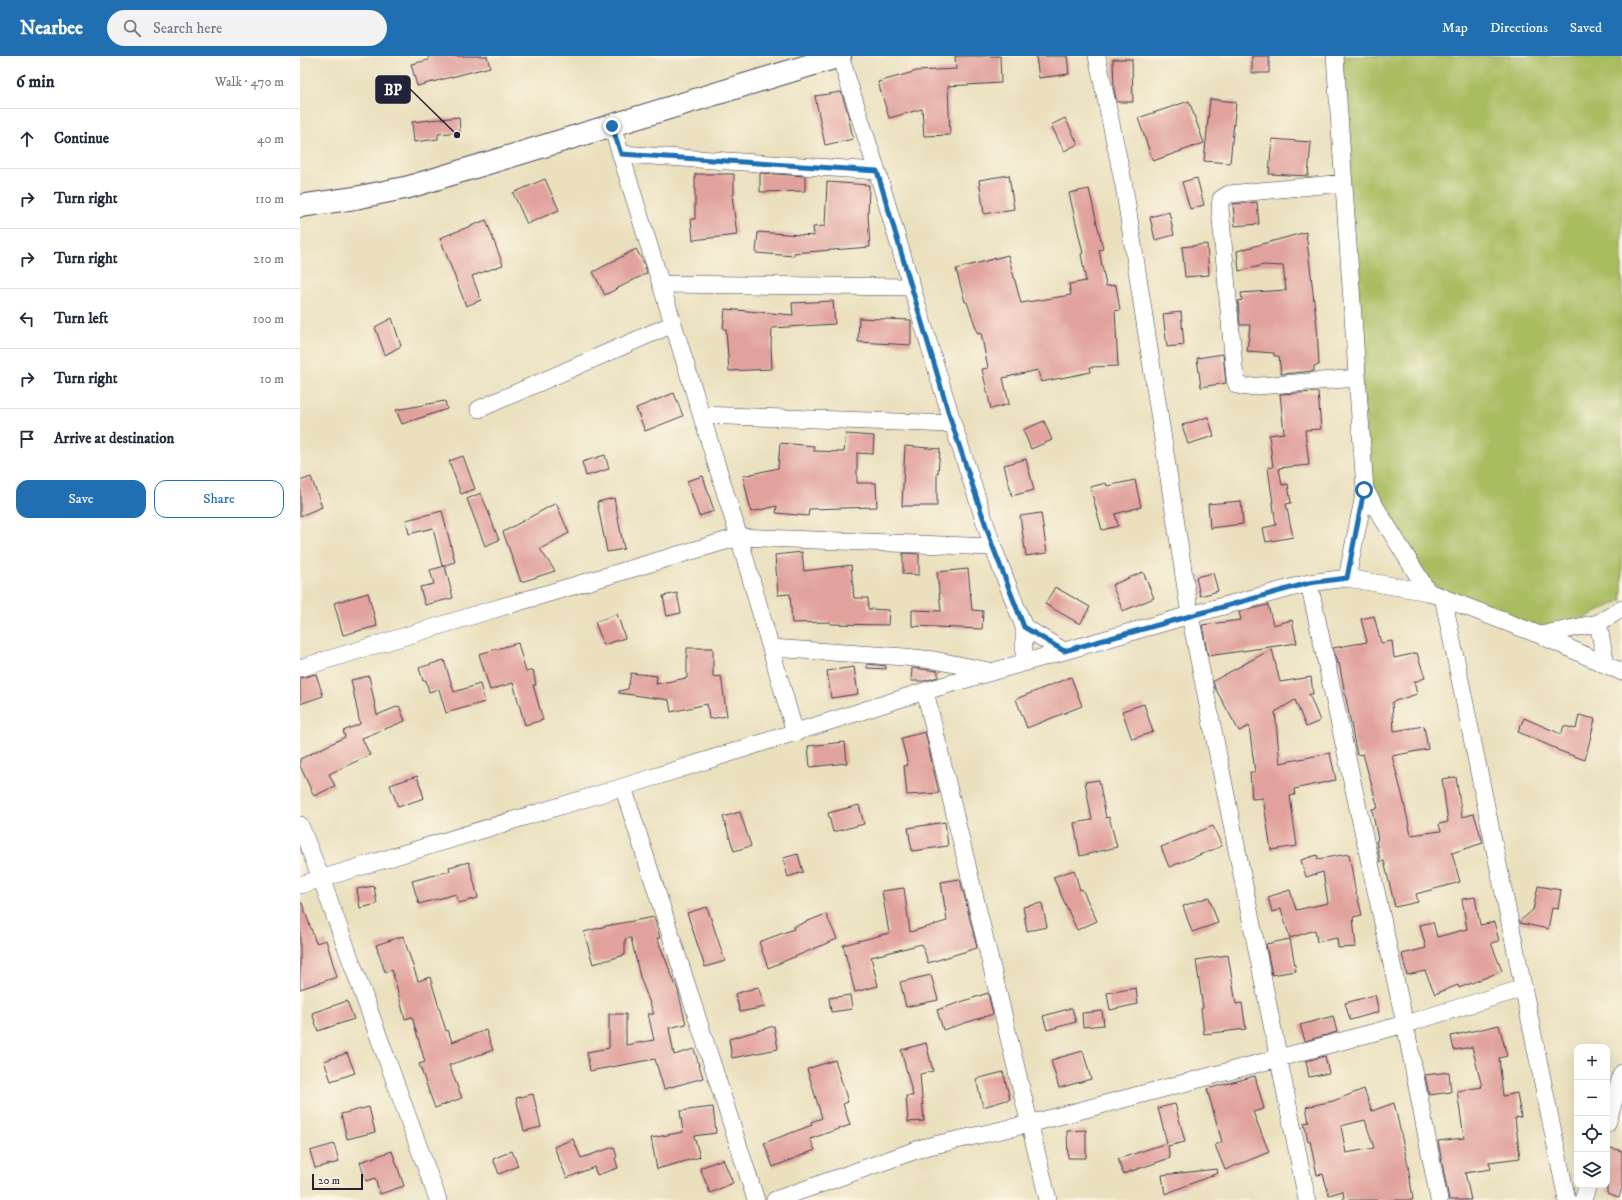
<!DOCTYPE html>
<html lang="en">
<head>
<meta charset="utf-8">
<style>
	:root { --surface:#fff; --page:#f2f2f3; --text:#1f2937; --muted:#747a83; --line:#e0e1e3; --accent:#1f6fb2 }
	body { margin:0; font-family:"IM FELL DW Pica",serif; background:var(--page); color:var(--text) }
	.controls { position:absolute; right:12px; bottom:12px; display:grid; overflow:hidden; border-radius:8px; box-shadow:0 4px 16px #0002 }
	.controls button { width:36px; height:36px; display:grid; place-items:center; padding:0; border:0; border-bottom:1px solid var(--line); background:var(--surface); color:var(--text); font:20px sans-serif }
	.scale { position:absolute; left:12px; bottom:10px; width:51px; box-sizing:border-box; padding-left:4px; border:2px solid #22223b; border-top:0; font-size:11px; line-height:14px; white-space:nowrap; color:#22223b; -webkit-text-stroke:3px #fcf5e5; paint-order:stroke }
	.stop { position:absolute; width:12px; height:12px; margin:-9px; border:3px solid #1f6fb2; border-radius:50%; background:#fff }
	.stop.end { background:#1f6fb2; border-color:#fff; box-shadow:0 1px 4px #0008 }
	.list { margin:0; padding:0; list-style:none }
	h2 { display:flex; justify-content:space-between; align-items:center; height:52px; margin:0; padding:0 16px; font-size:17px }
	h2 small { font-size:13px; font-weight:400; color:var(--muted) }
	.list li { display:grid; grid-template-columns:26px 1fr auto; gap:12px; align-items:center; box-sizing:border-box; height:60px; padding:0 16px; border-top:1px solid var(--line) }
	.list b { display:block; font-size:15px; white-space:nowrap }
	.list em { font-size:13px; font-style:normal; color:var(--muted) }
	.actions { display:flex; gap:8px; padding:12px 16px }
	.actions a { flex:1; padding:9px 0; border:1px solid var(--accent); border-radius:12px; text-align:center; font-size:14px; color:var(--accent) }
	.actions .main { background:var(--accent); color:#fff }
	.icon { flex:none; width:22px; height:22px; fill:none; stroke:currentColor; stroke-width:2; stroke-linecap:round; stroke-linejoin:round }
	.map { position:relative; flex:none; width:1322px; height:1144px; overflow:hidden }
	header { display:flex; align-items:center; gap:24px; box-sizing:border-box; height:56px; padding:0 20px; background:var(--accent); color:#fff }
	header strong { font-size:19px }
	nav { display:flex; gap:22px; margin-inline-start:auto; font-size:14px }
	.search { width:280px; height:36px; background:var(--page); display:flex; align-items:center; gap:10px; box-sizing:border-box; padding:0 14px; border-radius:22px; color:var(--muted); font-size:15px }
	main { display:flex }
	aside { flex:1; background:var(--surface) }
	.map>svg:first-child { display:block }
</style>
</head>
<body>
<header>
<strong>Nearbee</strong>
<div class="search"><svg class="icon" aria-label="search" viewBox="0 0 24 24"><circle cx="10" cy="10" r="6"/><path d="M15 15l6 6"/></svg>Search here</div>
<nav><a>Map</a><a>Directions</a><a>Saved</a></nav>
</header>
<main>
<aside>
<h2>6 min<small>Walk · 470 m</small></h2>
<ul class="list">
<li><svg class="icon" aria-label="ahead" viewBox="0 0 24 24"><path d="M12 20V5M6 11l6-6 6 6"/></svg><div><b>Continue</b></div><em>40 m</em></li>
<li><svg class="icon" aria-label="right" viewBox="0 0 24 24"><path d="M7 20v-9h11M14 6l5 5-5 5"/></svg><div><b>Turn right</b></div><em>110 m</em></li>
<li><svg class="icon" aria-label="right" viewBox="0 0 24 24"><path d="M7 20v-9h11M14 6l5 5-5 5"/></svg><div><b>Turn right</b></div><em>210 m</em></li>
<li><svg class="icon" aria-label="left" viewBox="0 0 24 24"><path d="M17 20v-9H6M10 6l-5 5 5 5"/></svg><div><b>Turn left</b></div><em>100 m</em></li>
<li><svg class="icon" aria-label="right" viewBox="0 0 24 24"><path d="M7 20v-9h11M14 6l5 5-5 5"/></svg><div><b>Turn right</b></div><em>10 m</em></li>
<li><svg class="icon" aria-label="arrive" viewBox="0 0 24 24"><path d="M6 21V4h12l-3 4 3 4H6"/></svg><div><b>Arrive at destination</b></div></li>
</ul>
<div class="actions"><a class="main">Save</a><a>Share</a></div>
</aside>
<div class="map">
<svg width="1322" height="1144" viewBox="0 0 1322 1144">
	<rect width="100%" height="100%" fill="#fcf5e5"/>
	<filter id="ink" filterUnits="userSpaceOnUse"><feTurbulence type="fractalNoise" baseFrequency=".025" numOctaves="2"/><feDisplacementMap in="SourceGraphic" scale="8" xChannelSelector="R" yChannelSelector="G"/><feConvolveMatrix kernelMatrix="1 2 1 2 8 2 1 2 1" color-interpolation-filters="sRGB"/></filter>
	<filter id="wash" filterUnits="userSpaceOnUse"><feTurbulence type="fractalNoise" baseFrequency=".012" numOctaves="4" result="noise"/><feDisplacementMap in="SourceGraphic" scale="16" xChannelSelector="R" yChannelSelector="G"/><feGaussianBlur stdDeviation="0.9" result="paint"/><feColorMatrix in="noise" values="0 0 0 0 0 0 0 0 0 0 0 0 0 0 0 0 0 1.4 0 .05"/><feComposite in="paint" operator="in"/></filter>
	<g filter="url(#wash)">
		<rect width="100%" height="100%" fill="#eae0be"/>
		<path fill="#a8bc60" stroke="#656f4e" d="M 1041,0 L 1322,0 L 1322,544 L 1272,568 L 1238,572 L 1133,529 L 1070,431 Z"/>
		<g id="blocks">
			<path fill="#e1a29d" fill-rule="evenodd" d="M 128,0 L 187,0 L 190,11 L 117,30 L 111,8 L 129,4 Z
				M 655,0 L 700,0 L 701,27 L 648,30 L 650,79 L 624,80 L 622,53 L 589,62 L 578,26 L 617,15 L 656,13 Z
				M 736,0 L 767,0 L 769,18 L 739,22 Z
				M 952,0 L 969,0 L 969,17 L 952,17 Z
				M 813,3 L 832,3 L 833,46 L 817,46 L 814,34 Z
				M 541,36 L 547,54 L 553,83 L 525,89 L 515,40 Z
				M 910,43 L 936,46 L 930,107 L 904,105 Z
				M 889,45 L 904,87 L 853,105 L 838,62 Z
				M 159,61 L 160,76 L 138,78 L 138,83 L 114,86 L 112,66 Z
				M 765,62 L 778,88 L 764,95 L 751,69 Z
				M 972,83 L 1011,86 L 1008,120 L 969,118 Z
				M 460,117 L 505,120 L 505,135 L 460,136 Z
				M 395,118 L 434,118 L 434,139 L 432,139 L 437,179 L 393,184 L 391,163 L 395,163 Z
				M 709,119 L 714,153 L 684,158 L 679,124 Z
				M 897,122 L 904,149 L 890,153 L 882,126 Z
				M 245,123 L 259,154 L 227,168 L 213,137 Z
				M 527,126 L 569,129 L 568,159 L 570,191 L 494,197 L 494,200 L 456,197 L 458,176 L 514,180 L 513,171 L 525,170 Z
				M 789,133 L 803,193 L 799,194 L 806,230 L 816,229 L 820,254 L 815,255 L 818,310 L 790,311 L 791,316 L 741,326 L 738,314 L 703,322 L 709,348 L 691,353 L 682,313 L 688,312 L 681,277 L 678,278 L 667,246 L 665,246 L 656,213 L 708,199 L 721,247 L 771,239 L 769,228 L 786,225 L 781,198 L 783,197 L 769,137 Z
				M 957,146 L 959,168 L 935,170 L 933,148 Z
				M 869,156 L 874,179 L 855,184 L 850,161 Z
				M 186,164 L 203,209 L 172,220 L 181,244 L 166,250 L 140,182 Z
				M 1006,176 L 1017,271 L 1019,309 L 1014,310 L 1014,315 L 981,318 L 979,300 L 974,300 L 974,297 L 947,295 L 950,269 L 940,269 L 938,245 L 942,244 L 941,237 L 986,234 L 983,210 L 964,209 L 939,215 L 937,195 Z
				M 907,188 L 909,219 L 885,221 L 882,191 Z
				M 336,193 L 344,207 L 347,217 L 305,239 L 293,216 Z
				M 533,245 L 535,268 L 472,272 L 471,288 L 472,313 L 429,315 L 426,273 L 423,273 L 425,253 L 493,259 L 492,247 Z
				M 881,256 L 884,289 L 867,291 L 863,258 Z
				M 92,262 L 101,290 L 85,299 L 75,271 Z
				M 559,262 L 611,264 L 611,289 L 558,286 Z
				M 923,298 L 926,327 L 901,331 L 897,302 Z
				M 1018,336 L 1021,373 L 1005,374 L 1009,409 L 979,412 L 982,429 L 988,428 L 991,447 L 986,448 L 993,481 L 966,486 L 963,472 L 976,469 L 968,412 L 973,411 L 969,379 L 984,377 L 980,338 Z
				M 374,337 L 383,360 L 345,375 L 336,352 Z
				M 145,345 L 147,353 L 102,368 L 96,354 Z
				M 908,361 L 914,380 L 888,388 L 882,369 Z
				M 744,365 L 752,384 L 731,393 L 723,374 Z
				M 546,378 L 574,380 L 573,398 L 557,397 L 557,427 L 576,427 L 577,451 L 509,453 L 508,460 L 476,457 L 477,450 L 451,456 L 443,420 L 478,412 L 480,387 L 514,390 L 514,395 L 544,396 Z
				M 605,390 L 640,393 L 638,417 L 637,417 L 637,450 L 602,450 Z
				M 305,399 L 309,413 L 286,420 L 282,406 Z
				M 163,400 L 175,433 L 161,438 L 149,405 Z
				M 726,403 L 734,434 L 712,440 L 704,409 Z
				M 403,420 L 414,455 L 399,460 L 387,425 Z
				M 11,421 L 22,451 L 0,460 L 0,425 Z
				M 835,424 L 841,451 L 815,458 L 818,470 L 802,474 L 790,431 L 806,427 L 807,430 Z
				M 181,437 L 199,484 L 185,490 L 167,443 Z
				M 314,442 L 324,493 L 307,496 L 297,446 Z
				M 941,445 L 943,468 L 910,472 L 908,448 Z
				M 256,447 L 269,477 L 240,493 L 255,515 L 221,526 L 203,476 Z
				M 142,455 L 155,506 L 142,510 L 133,472 L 109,478 L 106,464 Z
				M 741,457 L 747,497 L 726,500 L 720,460 Z
				M 502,496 L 504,515 L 551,509 L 554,542 L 568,542 L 568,553 L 589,554 L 588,569 L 530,568 L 530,566 L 492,567 L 490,538 L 478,539 L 475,499 Z
				M 603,497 L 619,498 L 619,519 L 603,518 Z
				M 145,510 L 153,542 L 125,549 L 120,531 L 134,528 L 130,514 Z
				M 668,513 L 672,554 L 683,555 L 682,573 L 612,570 L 612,554 L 641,555 L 637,516 Z
				M 843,516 L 854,542 L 823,555 L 812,529 Z
				M 913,517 L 918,535 L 900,540 L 896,521 Z
				M 755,531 L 790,551 L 780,568 L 745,548 Z
				M 68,537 L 77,570 L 43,579 L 34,547 Z
				M 377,537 L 381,557 L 367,560 L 363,540 Z
				M 968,549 L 973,569 L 992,564 L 997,587 L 908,600 L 902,569 L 941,564 L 939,556 Z
				M 317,558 L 325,582 L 304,589 L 295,566 Z
				M 1074,560 L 1081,587 L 1092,585 L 1094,602 L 1117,597 L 1125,622 L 1114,626 L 1117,638 L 1092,646 L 1094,675 L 1124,670 L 1128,693 L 1092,700 L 1102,738 L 1111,779 L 1141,775 L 1139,768 L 1148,766 L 1142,723 L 1156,721 L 1162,761 L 1174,758 L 1183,787 L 1152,797 L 1160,826 L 1116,838 L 1118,846 L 1095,851 L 1084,805 L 1080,806 L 1080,804 L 1076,785 L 1078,784 L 1072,753 L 1078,752 L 1063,698 L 1057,699 L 1039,607 L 1037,607 L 1033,592 L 1067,586 L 1061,563 Z
				M 218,587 L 226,616 L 233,614 L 236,629 L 233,629 L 243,664 L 225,669 L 213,627 L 190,634 L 179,598 Z
				M 387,592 L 413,592 L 413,621 L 421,620 L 427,660 L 409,663 L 407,648 L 371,656 L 369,644 L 319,637 L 319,635 L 328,633 L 331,617 L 357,620 L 356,628 L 387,622 Z
				M 972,593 L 980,626 L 1011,621 L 1013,638 L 1009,638 L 1020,665 L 1006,671 L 995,644 L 975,656 L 980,707 L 1030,697 L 1036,724 L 994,733 L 995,739 L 990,740 L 997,790 L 971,794 L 963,742 L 952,743 L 950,716 L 955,716 L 949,670 L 939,675 L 915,632 L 913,625 Z
				M 144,604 L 154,636 L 180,628 L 185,646 L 146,657 L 139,633 L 129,636 L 126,624 L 123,625 L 119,612 Z
				M 567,608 L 586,610 L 586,613 L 567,612 Z
				M 554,611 L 558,638 L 531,642 L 527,615 Z
				M 612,612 L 638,615 L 638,621 L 624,625 L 611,625 Z
				M 16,618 L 23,640 L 0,648 L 0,622 Z
				M 69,620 L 77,659 L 99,650 L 105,665 L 62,682 L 70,699 L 29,718 L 35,730 L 14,740 L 0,710 L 0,703 L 45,681 L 43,675 L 60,668 L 51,624 Z
				M 771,621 L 782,650 L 727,672 L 716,643 Z
				M 844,648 L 853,676 L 832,683 L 822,655 Z
				M 1279,659 L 1295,663 L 1285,704 L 1257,694 L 1257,693 L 1218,676 L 1224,662 L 1261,678 L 1264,670 L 1276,673 Z
				M 625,676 L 639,737 L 607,739 L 604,710 L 608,709 L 601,682 Z
				M 545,686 L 547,707 L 510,711 L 508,690 Z
				M 117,720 L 124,742 L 98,751 L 90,729 Z
				M 799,724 L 806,762 L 809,761 L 817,791 L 780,800 L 774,767 L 792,764 L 785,726 Z
				M 559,749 L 564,768 L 533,776 L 528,757 Z
				M 440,756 L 451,790 L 434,795 L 423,761 Z
				M 645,766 L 648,790 L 612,795 L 608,772 Z
				M 913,770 L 922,790 L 869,811 L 861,791 Z
				M 498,798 L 503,816 L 488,821 L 483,802 Z
				M 1049,798 L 1056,839 L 1057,839 L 1062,859 L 1053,861 L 1056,891 L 1038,892 L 1037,882 L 1017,886 L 1015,874 L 990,882 L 981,853 L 972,856 L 968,841 L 990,834 L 996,854 L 1028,847 L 1023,816 L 1006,821 L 1001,804 L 1017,799 L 1018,803 Z
				M 169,806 L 178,842 L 159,847 L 156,838 L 119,848 L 112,825 L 150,815 L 149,811 Z
				M 774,814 L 780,834 L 782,833 L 797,865 L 777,874 L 753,821 Z
				M 660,823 L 677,892 L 628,907 L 622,888 L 571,901 L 578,930 L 555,936 L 543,889 L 589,877 L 582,835 L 604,832 L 610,876 L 647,865 L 641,826 Z
				M 74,830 L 77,848 L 60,852 L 57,833 Z
				M 1238,830 L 1261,834 L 1258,853 L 1252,852 L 1248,873 L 1220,867 L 1220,865 L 1233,854 Z
				M 909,841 L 918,867 L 892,876 L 883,850 Z
				M 1175,841 L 1180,869 L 1194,866 L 1199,885 L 1191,887 L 1202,915 L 1159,932 L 1158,929 L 1135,938 L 1125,915 L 1107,919 L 1102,898 L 1126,892 L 1120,869 L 1133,866 L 1137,881 L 1167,873 L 1162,843 Z
				M 0,847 L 2,847 L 16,887 L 26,884 L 37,921 L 0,933 Z
				M 742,847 L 747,871 L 727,875 L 723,851 Z
				M 407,851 L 425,905 L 405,911 L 387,857 Z
				M 526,858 L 537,883 L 468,912 L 459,886 L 494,873 L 493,871 Z
				M 354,861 L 360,882 L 357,882 L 378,935 L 386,968 L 369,972 L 374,999 L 394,993 L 403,1022 L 364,1033 L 355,1003 L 290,1015 L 287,996 L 309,992 L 309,958 L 326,958 L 326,989 L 354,984 L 348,958 L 354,958 L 340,921 L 331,882 L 325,883 L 325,899 L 293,908 L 284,876 L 306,870 Z
				M 103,880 L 118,925 L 130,921 L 146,975 L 148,974 L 152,986 L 186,974 L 193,994 L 149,1009 L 162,1042 L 135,1052 L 119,1008 L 125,1006 L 112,961 L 105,963 L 92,914 L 85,916 L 76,889 Z
				M 990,883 L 996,915 L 972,919 L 966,888 Z
				M 928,899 L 936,948 L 942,947 L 946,973 L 904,978 L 901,953 L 903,952 L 896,904 Z
				M 631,919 L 638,944 L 606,951 L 600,926 Z
				M 458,931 L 465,951 L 440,956 L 435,938 Z
				M 836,932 L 838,948 L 810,954 L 807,937 Z
				M 688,937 L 693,958 L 643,974 L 637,954 Z
				M 550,939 L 552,953 L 531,956 L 529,942 Z
				M 1075,939 L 1079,956 L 1050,964 L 1045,947 Z
				M 47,945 L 54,963 L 18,975 L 12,957 Z
				M 772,952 L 776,966 L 747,974 L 743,960 Z
				M 802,955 L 804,969 L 783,971 L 782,957 Z
				M 1033,960 L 1037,976 L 1005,985 L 1000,969 Z
				M 1199,969 L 1207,1000 L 1199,1002 L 1203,1040 L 1217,1037 L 1221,1061 L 1215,1062 L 1220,1102 L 1189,1106 L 1191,1113 L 1165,1117 L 1171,1144 L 1149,1144 L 1138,1085 L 1164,1082 L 1157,1035 L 1182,1031 L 1172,991 L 1154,994 L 1151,980 Z
				M 474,970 L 478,993 L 432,1002 L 429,983 Z
				M 626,987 L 633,1015 L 620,1018 L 624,1065 L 608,1066 L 606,1040 L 613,1040 L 601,994 Z
				M 783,995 L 791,1023 L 759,1032 L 751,1004 Z
				M 47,997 L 55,1017 L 31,1025 L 24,1005 Z
				M 1025,1000 L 1029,1017 L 1009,1021 L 1006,1005 Z
				M 535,1004 L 548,1046 L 543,1048 L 550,1069 L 510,1083 L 515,1094 L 473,1111 L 464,1087 L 512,1069 L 511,1066 L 522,1062 L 507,1013 Z
				M 703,1016 L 710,1043 L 683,1051 L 676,1023 Z
				M 1149,1016 L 1151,1036 L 1129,1039 L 1125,1019 Z
				M 955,1020 L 964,1053 L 953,1056 L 969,1096 L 925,1114 L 915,1089 L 922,1086 L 907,1033 Z
				M 1064,1033 L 1072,1055 L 1094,1047 L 1108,1109 L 1113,1144 L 1044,1144 L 1043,1135 L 1029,1139 L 1023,1118 L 1017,1119 L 1010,1085 L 1008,1086 L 1004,1067 L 1009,1066 L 1006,1051 L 1033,1045 ZM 1065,1064 L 1074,1092 L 1046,1097 L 1041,1070 Z
				M 233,1038 L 241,1071 L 224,1075 L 216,1042 Z
				M 875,1048 L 885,1086 L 868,1090 L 870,1102 L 823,1118 L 818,1103 L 867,1087 L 858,1052 Z
				M 69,1051 L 75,1076 L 47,1083 L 41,1058 Z
				M 413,1051 L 416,1077 L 394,1080 L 400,1101 L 357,1113 L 351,1082 L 383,1076 L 380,1055 Z
				M 786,1074 L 786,1102 L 768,1102 L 767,1075 Z
				M 273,1083 L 281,1102 L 314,1091 L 317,1101 L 315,1102 L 318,1112 L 297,1119 L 294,1111 L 267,1122 L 254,1091 Z
				M 34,1088 L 39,1106 L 15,1112 L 10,1095 Z
				M 1311,1092 L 1322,1095 L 1322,1132 L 1319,1141 L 1307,1137 L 1307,1103 Z
				M 92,1095 L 104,1130 L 80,1138 L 75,1122 L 66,1125 L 60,1106 Z
				M 212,1095 L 218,1110 L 199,1118 L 193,1103 Z
				M 423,1103 L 433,1127 L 410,1137 L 400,1112 Z
				M 917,1113 L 918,1117 L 865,1138 L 862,1119 Z"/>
		</g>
	</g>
	<g filter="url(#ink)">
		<use href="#blocks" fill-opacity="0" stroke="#403e4f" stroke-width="1"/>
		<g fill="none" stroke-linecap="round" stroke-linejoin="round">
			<g stroke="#403e4f" stroke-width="18">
				<path id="street" d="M 540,0 L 577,115 L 653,368 L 693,491 L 724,571 L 724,607
					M 797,0 L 824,130 L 890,559 L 1007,1144
					M 1035,0 L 1065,434 L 1047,522
					M 312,70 L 439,481 L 495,677
					M 321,98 L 577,115
					M 1044,127 L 929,138 L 921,143 L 920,152 L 935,323 L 937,329 L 947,331 L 1057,322
					M 361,228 L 610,231
					M 179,353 L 373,268
					M 401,359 L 653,368
					M 1065,434 L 1128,536
					M 1009,527 L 1105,968 L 1139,1144
					M 1143,541 L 1267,1144
					M 1298,567 L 1306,608
					M 724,571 L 764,595
					M 1240,579 L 1298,567 L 1322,553
					M 471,592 L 605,601 L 634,604 L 689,615
					M 0,612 L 188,555 L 439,481 L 693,491
					M 625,635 L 748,1144
					M 323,731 L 456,1144
					M 0,769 L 21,822 L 138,1144
					M 0,829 L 323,731 L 625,635 L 890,559 L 1009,527 L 1047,522 L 1128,536 L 1240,579 L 1322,616
					M 1307,1068 L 1322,1017
					M 475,1144 L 625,1091 L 729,1068 L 979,1002 L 1105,968 L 1224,932
					M 1283,1144 L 1288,1129"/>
			</g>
			<g stroke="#403e4f" stroke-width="24">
				<path id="highway" d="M 0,150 L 55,142 L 109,131 L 540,0"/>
			</g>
			<use href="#street" stroke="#fff" stroke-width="17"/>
			<use href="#highway" stroke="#fff" stroke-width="22"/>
		</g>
	</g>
	<g fill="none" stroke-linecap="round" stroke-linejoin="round" filter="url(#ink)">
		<path stroke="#1f6fb2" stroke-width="5" d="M 312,70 L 321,98 L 577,115 L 652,368 L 693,491 L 724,571 L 764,595 L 1009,527 L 1047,522 L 1064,434"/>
	</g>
	<path fill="none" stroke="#22223b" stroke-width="1.5" d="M157 79L110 33"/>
	<circle fill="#22223b" stroke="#fcf5e5" stroke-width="1.5" cx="157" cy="79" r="4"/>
	<rect fill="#22223b" stroke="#22223b" stroke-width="1.5" x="76" y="20" width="34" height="27" rx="4"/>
	<g font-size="15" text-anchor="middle" font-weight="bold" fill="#fff">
		<text x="93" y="39">BP</text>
	</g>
</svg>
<div class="controls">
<button>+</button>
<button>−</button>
<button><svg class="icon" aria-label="locate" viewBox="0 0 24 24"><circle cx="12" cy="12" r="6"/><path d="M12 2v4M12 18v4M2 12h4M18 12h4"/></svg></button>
<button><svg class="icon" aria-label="layers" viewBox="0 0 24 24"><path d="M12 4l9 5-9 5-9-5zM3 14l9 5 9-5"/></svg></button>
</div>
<div class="scale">20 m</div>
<div class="stop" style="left:1064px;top:434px"></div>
<div class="stop end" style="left:312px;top:70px"></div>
</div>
</main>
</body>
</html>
